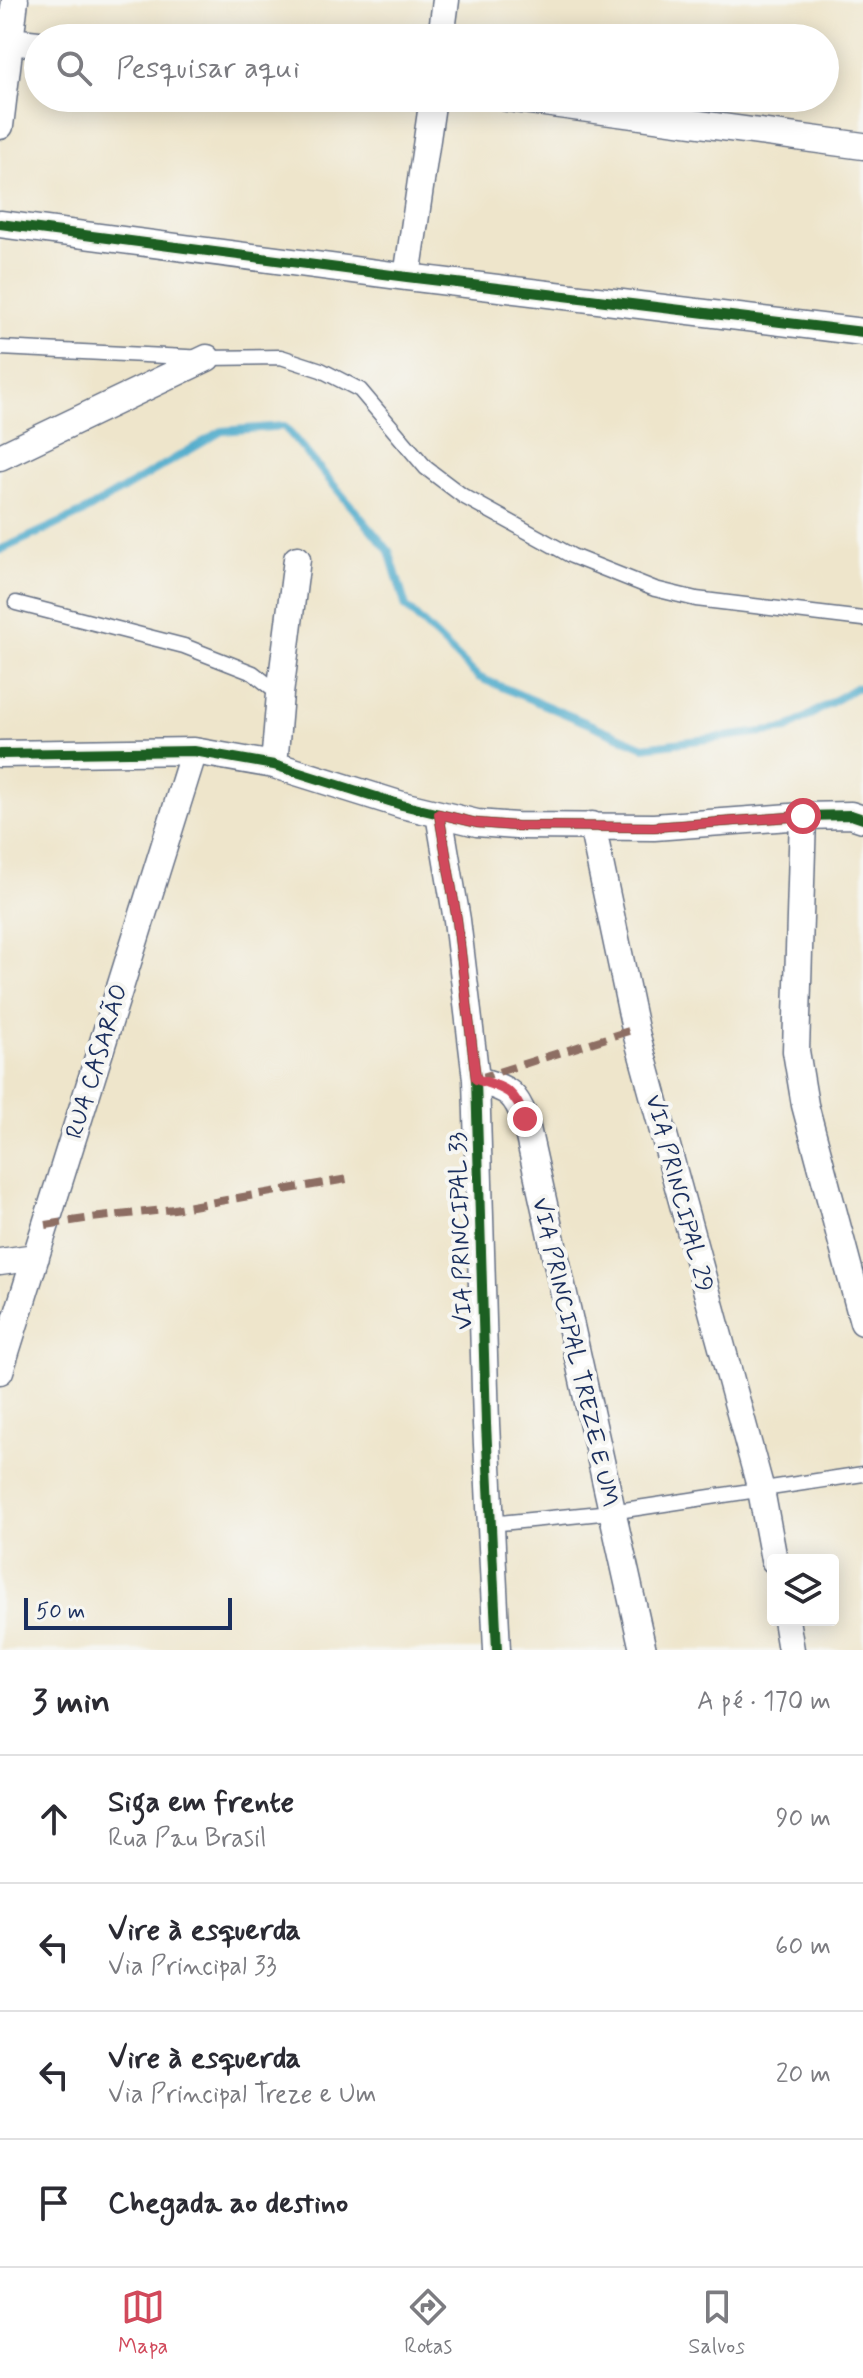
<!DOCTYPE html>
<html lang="pt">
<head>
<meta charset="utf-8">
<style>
	:root { --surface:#fff; --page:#f7f7f7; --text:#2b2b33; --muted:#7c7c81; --line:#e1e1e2; --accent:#d1495b }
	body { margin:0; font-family:Mynerve,sans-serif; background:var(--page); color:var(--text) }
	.controls { position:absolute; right:24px; bottom:24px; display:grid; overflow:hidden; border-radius:8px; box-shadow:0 4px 20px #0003 }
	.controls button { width:72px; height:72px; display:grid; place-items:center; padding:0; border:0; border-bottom:2px solid var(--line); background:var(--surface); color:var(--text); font:40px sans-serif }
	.scale { position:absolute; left:24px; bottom:20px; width:208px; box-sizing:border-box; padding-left:8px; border:4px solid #1b2f5e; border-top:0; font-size:22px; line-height:28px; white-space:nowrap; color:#1b2f5e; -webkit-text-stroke:6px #f6f6f2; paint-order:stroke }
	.stop { position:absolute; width:24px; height:24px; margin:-18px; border:6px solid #d1495b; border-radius:50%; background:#fff }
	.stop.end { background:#d1495b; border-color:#fff; box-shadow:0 2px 8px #0008 }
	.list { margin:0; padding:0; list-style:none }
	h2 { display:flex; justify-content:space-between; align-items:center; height:104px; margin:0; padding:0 32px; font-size:34px }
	h2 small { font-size:26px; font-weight:400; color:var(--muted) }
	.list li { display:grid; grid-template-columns:52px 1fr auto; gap:24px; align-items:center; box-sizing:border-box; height:128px; padding:0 32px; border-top:2px solid var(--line) }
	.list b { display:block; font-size:30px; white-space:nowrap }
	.list p { margin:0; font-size:26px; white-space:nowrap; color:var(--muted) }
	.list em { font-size:26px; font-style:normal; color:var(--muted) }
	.icon { flex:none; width:44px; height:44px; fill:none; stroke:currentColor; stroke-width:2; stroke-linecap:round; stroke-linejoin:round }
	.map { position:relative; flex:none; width:863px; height:1650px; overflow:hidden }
	.search { position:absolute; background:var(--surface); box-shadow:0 4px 20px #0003; left:24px; right:24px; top:24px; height:88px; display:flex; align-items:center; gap:20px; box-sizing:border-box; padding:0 28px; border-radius:44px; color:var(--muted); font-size:30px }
	.sheet { height:616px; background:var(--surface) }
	nav { display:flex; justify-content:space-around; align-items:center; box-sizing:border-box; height:112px; border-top:2px solid var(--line); background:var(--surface); font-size:22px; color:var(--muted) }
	nav a { display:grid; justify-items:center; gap:4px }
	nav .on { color:var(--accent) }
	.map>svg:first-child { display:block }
</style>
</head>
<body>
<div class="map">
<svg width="863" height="1650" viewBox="0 0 863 1650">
	<rect width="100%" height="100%" fill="#f6f6f2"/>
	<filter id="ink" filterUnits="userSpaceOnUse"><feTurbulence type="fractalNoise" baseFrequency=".0125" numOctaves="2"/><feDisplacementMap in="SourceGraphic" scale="16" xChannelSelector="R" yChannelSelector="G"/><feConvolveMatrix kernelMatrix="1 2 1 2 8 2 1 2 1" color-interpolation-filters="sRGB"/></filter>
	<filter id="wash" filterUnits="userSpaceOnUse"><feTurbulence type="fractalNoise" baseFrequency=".006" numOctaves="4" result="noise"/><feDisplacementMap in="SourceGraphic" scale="32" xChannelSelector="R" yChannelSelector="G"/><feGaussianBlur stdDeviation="1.8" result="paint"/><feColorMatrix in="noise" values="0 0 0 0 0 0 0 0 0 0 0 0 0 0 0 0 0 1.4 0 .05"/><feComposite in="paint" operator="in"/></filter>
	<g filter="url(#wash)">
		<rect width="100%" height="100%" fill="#eee5cb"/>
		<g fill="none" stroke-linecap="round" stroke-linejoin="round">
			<path stroke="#4daacb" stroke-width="8" d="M 0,550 L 84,512 L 222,431 L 284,426 L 389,551 L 406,607 L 478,677 L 644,747 L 787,729 L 857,687 L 863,689"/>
		</g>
	</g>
	<g filter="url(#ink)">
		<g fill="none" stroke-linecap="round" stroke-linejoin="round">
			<g stroke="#656f84" stroke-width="17">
				<path id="lane" d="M 0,348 L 207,358 L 281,357 L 321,370 L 360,390 L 426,468 L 463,496 L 572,556 L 655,589 L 696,599 L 863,619
					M 16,603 L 184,646 L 253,673 L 280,694
					M 490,1524 L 611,1512 L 863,1474"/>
			</g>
			<g stroke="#656f84" stroke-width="29">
				<path id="street" d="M 441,38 L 446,0
					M 10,41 L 38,44
					M 507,98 L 863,146
					M 0,126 L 15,0
					M 0,224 L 407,277 L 863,332
					M 407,277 L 433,98
					M 0,457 L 207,358
					M 0,754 L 194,751 L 274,765 L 402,805 L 477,823 L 516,826 L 654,827 L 803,816 L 851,815 L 863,819
					M 274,765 L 280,694 L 297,559
					M 439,814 L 457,920 L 476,1079 L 486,1424 L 497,1650
					M 803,816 L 796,1051 L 805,1105 L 863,1322
					M 592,825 L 635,1029 L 761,1490 L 774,1560
					M 476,1079 C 506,1090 513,1088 525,1119 L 643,1650
					M 0,1262 L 36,1257
					M 0,1371 L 194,751
					M 786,1620 L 791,1650"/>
			</g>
			<use href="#lane" stroke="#fff" stroke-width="14"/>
			<use href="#street" stroke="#fff" stroke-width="26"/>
			<path stroke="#8d6e63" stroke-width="8" stroke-dasharray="16 8" stroke-linecap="butt" d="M 476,1079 L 635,1029
				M 46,1225 L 91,1218 L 174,1209 L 347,1179"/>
			<g stroke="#f6f6f2" stroke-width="15">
				<path id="cycleway" d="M 0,224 L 407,277 L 863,332
					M 0,754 L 194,751 L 274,765 L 402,805 L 477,823 L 516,826 L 654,827 L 803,816 L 851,815 L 863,819
					M 439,814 L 457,920 L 476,1079 L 486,1424 L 497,1650"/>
			</g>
			<use href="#cycleway" stroke="#1b5e20" stroke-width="10"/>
		</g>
	</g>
	<g fill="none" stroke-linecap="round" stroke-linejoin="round" filter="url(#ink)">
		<path stroke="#d1495b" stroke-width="10" d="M 525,1119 C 513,1088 506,1089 476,1079 L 457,920 L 439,814 L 477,823 L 516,826 L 654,827 L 803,816"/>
	</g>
	<g text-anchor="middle" stroke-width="8" stroke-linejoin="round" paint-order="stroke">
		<g font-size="24" fill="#1b2f5e" stroke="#f6f6f2">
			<text transform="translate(96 1061) rotate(-73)" y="8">RUA CASARÃO</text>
			<text transform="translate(680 1193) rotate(75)" y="8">VIA PRINCIPAL 29</text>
			<text transform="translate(460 1231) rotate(-92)" y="8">VIA PRINCIPAL 33</text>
			<text transform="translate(576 1352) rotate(77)" y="8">VIA PRINCIPAL TREZE E UM</text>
		</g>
	</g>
</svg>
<div class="controls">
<button><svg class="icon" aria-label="layers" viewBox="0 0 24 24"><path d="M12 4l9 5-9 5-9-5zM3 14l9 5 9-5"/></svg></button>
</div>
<div class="scale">50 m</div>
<div class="stop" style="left:803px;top:816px"></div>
<div class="stop end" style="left:525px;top:1119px"></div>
<div class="search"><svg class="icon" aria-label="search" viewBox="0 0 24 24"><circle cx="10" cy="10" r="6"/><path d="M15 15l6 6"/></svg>Pesquisar aqui</div>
</div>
<section class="sheet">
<h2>3 min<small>A pé · 170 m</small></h2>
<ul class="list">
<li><svg class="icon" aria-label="ahead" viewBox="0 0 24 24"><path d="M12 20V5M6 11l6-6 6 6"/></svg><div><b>Siga em frente</b><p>Rua Pau Brasil</p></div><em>90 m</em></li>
<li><svg class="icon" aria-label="left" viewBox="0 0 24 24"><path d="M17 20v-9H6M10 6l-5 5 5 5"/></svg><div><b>Vire à esquerda</b><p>Via Principal 33</p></div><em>60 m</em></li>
<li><svg class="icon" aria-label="left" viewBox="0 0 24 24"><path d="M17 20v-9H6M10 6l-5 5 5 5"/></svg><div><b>Vire à esquerda</b><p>Via Principal Treze e Um</p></div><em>20 m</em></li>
<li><svg class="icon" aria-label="arrive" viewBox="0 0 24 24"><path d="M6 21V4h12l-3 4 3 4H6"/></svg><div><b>Chegada ao destino</b></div></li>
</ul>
</section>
<nav>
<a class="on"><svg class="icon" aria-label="map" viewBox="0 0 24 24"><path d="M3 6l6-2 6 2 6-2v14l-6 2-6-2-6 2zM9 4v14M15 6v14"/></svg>Mapa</a>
<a><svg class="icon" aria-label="directions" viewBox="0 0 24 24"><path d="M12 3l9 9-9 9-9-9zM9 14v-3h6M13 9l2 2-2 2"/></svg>Rotas</a>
<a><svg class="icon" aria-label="saved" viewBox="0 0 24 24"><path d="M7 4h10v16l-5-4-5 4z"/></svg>Salvos</a>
</nav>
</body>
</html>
